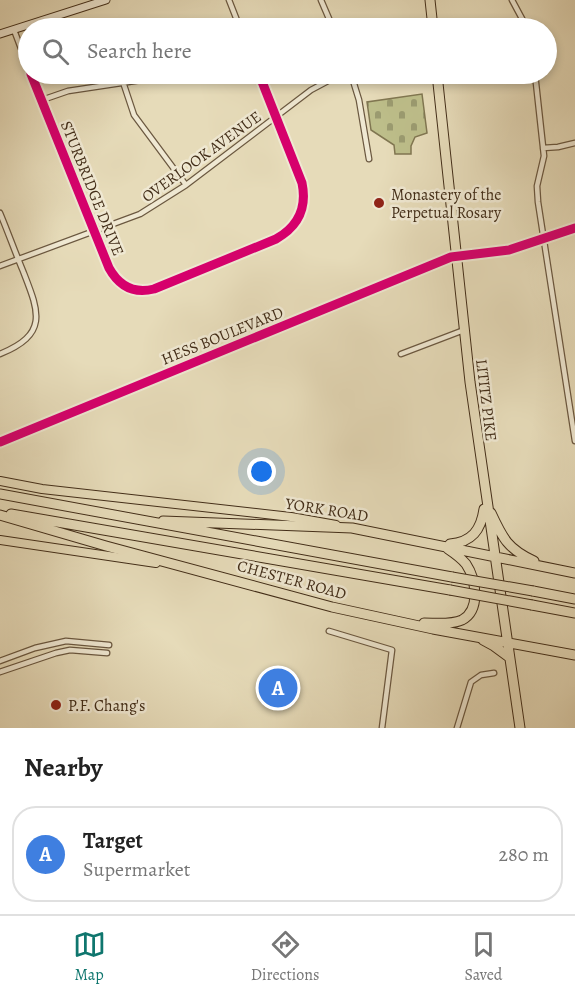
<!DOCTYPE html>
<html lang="en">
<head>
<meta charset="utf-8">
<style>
	:root { --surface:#fff; --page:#f2f2f2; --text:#222; --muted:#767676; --line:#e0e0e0; --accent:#0f766e }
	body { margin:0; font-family:Alegreya,serif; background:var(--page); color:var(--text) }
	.you { position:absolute; left:262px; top:472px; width:21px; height:21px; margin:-15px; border:4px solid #fff; border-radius:50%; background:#1a73e8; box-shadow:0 0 0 9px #1a73e833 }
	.badge { display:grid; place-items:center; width:39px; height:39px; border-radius:50%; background:var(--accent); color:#fff; font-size:20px; font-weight:700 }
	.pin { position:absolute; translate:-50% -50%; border:3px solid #fff; box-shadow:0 2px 6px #0006 }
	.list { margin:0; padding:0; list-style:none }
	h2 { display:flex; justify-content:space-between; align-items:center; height:78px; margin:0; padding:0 24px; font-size:26px }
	h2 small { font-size:20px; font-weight:400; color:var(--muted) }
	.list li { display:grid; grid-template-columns:39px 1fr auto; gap:18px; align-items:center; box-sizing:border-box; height:96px; margin:0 12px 12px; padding:0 12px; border:2px solid var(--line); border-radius:24px }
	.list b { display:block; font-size:22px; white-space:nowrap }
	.list p { margin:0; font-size:20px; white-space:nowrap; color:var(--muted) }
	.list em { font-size:20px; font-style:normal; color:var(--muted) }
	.icon { flex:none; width:33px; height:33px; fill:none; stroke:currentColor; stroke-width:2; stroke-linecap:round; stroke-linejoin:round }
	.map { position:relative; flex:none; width:575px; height:728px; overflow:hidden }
	.search { position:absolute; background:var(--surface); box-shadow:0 3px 9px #0003; left:18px; right:18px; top:18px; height:66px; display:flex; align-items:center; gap:15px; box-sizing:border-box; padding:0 21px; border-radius:33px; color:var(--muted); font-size:22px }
	.sheet { height:186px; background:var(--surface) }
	nav { display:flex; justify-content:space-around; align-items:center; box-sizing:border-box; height:84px; border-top:2px solid var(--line); background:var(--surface); font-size:16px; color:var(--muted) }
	nav a { display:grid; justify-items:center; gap:3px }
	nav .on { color:var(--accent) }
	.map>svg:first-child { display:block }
</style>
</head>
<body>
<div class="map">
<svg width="575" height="728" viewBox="0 0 575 728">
	<defs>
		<pattern id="cemetery-stones" width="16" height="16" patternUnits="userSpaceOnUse" patternTransform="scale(1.5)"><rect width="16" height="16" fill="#bdbe8a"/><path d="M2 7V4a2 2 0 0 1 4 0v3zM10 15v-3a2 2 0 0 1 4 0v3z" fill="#9b9b70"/></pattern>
	</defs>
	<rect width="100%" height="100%" fill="#e6dbb9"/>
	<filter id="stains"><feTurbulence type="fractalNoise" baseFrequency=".00333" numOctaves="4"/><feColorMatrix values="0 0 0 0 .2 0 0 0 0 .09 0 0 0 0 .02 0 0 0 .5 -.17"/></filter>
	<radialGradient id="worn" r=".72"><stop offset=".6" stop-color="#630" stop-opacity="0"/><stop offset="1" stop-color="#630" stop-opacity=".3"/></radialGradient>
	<path fill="url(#cemetery-stones)" stroke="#807651" stroke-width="1.5" d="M 422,94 L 427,133 L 415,137 L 411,146 L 411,154 L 395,154 L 394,145 L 371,130 L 367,102 Z"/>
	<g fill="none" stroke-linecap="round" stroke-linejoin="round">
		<g stroke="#6b5840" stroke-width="7">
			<path id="street" d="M 229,0 L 240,28
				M 321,0 L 333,28
				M 512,0 L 527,28
				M 14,30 L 28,67
				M 31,74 L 109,268 C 119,286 134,294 154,289 L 276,239 C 299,226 307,207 302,183 L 259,74
				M 351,74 L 359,100 L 369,159
				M 535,74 L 544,156 L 537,186 L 538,202 L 575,441
				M 123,82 L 134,115 L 186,185
				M 42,100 L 68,91 L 181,74
				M 543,148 L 558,147 L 575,143
				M 0,213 C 8,232 15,252 23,271 C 39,312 49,334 0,354
				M 0,266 L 140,214 L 186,185 L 311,90 L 341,74
				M 401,354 L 464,330
				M 0,442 L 451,257 L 509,250 L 575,228
				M 329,631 L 392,650 L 382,728
				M 0,661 L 35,648 L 66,641 L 109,645
				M 0,672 L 56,653 L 70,650 L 107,653
				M 457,728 L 471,682 L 481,675 L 494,673"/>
		</g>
		<g stroke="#422d18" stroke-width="9">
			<path id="secondary" d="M 0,34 L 106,0"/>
		</g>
		<g stroke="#422d18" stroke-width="10">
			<path id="primary" d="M 0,481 L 42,489 L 291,517 L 336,525
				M 0,540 L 156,563"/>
		</g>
		<g stroke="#422d18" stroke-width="11">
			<path id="highway" d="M 430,0 L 433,28
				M 437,74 L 470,382 L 520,728
				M 0,494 L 452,577
				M 491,513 C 503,539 508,549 534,561
				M 11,514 L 450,590
				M 0,515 L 106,546 L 332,607 L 433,629 L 575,655
				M 163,521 L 352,528 L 575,573
				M 450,544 C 472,542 481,530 484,509
				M 533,591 L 575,599
				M 532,605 L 575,613
				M 424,623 C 436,623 451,625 462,620 C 481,610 476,579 466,564 C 461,558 454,553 448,549
				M 483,640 L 494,646 L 509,657"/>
		</g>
		<use href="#street" stroke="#efe8d2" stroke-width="4.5"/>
		<use href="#secondary" stroke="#efe8d2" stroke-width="7"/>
		<use href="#primary" stroke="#e6dbb9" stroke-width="8"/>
		<use href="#highway" stroke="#e6dbb9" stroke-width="9"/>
		<g stroke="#422d18" stroke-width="11" stroke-linecap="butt">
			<path id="highway-bridge" d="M 452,577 L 533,591
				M 450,590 L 532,605"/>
		</g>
		<use href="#highway-bridge" stroke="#e6dbb9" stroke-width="9"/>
		<g stroke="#efe8d2" stroke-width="13">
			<path id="cycleway" d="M 31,74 L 109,268 C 119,286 134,294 154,289 L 276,239 C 299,226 307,207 302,183 L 259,74
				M 0,442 L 451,257 L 509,250 L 575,228"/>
		</g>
		<use href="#cycleway" stroke="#d6006c" stroke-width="9"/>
	</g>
	<g fill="#8f2418" stroke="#efe8d2" stroke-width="2">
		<circle cx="379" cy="203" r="6"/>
		<circle cx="56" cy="705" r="6"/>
	</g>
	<g text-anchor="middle" stroke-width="5" stroke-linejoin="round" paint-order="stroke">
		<g font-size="16" fill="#422d18" stroke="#efe8d2">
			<text transform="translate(201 156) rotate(-36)" y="6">OVERLOOK AVENUE</text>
			<text transform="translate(93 188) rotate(68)" y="6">STURBRIDGE DRIVE</text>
			<text transform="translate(222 335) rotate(-22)" y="6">HESS BOULEVARD</text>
			<text transform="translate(487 400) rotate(83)" y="6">LITITZ PIKE</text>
			<text transform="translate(327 509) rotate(9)" y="6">YORK ROAD</text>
			<text transform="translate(292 579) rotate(15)" y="6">CHESTER ROAD</text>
		</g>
		<g font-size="16" fill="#422d18" stroke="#efe8d2" text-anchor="start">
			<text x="391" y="200">Monastery of the<tspan x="391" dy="18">Perpetual Rosary</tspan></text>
			<text x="68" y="711">P.F. Chang's</text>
		</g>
	</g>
	<rect width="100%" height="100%" filter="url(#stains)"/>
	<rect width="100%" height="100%" fill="url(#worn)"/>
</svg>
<div class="you"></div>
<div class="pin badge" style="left:278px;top:688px;background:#3f7fe0">A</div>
<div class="search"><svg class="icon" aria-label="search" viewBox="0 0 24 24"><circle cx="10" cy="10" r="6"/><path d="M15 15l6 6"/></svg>Search here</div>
</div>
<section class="sheet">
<h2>Nearby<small></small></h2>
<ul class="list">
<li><span class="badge" style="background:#3f7fe0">A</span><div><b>Target</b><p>Supermarket</p></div><em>280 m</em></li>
</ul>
</section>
<nav>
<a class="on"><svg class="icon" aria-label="map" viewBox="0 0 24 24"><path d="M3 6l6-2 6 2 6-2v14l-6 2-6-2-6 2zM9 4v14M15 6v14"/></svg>Map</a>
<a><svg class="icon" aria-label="directions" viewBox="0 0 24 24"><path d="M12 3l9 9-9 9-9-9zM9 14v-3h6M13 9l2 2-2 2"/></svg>Directions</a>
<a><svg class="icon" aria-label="saved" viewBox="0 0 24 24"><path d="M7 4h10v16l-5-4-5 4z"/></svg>Saved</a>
</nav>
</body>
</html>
